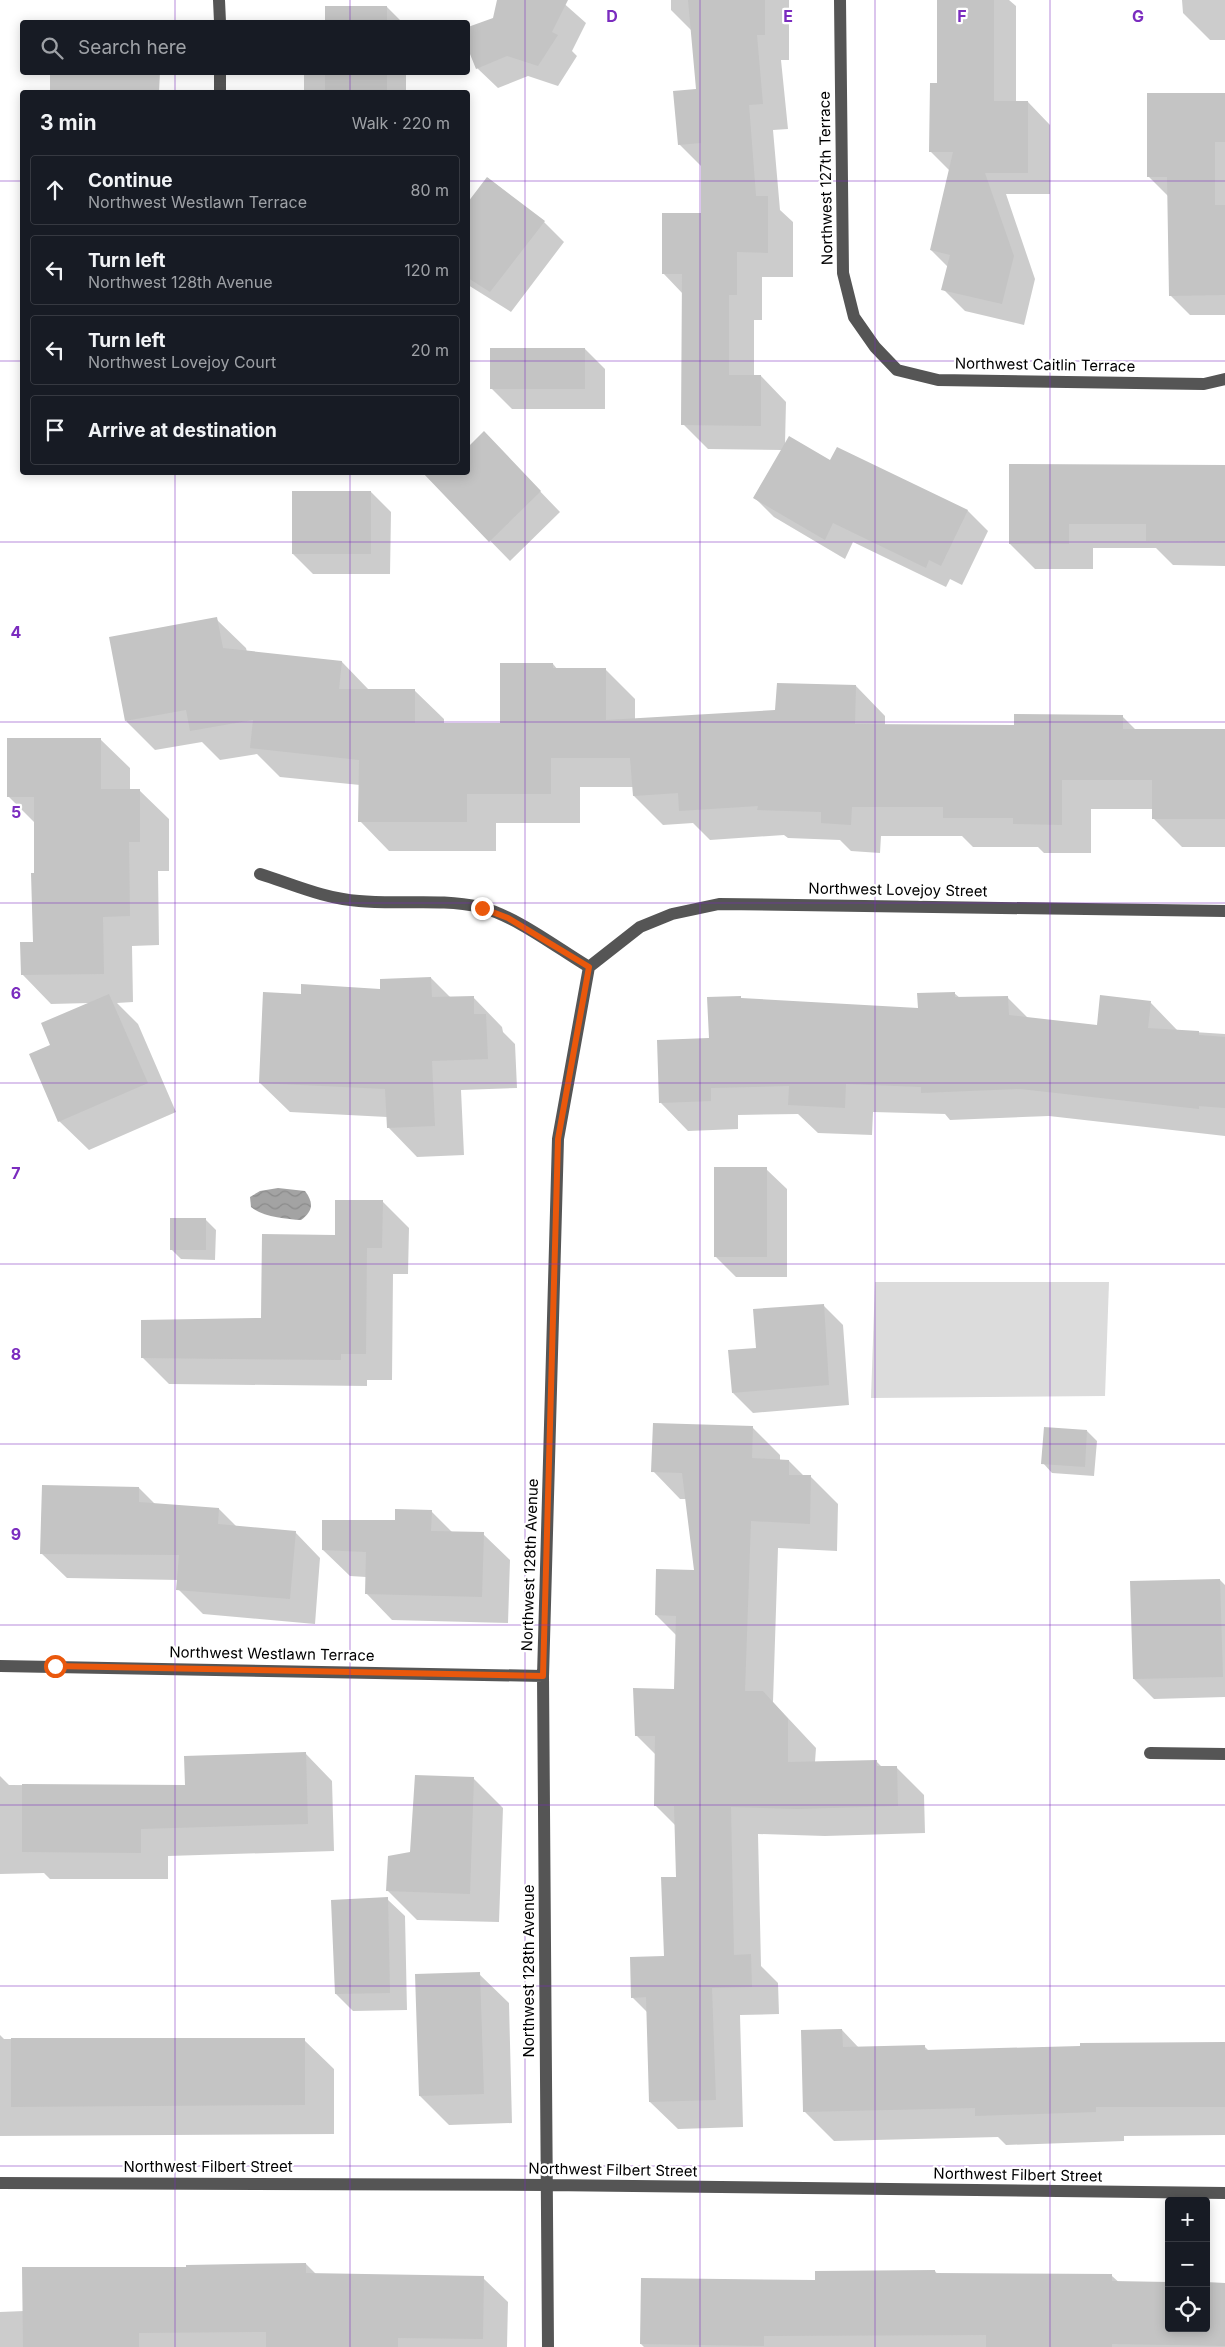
<!DOCTYPE html>
<html lang="en">
<head>
<meta charset="utf-8">
<style>
	:root { --surface:#171b24; --page:#20242c; --text:#f1f3f6; --muted:#9ea1a6; --line:#363941 }
	body { margin:0; font-family:Inter,sans-serif; background:var(--page); color:var(--text) }
	.controls { position:absolute; right:15px; bottom:15px; display:grid; overflow:hidden; border-radius:5px; box-shadow:0 2px 12px #0003 }
	.controls button { width:45px; height:45px; display:grid; place-items:center; padding:0; border:0; border-bottom:1px solid var(--line); background:var(--surface); color:var(--text); font:25px sans-serif }
	.stop { position:absolute; width:15px; height:15px; margin:-11px; border:4px solid #ea580c; border-radius:50%; background:#fff }
	.stop.end { background:#ea580c; border-color:#fff; box-shadow:0 1px 5px #0008 }
	.list { margin:0; padding:0; list-style:none }
	h2 { display:flex; justify-content:space-between; align-items:center; height:65px; margin:0; padding:0 20px; font-size:21px }
	h2 small { font-size:16px; font-weight:400; color:var(--muted) }
	.list li { display:grid; grid-template-columns:32px 1fr auto; gap:15px; align-items:center; box-sizing:border-box; height:70px; margin:0 10px 10px; padding:0 10px; border:1px solid var(--line); border-radius:5px }
	.list b { display:block; font-size:19px; white-space:nowrap }
	.list p { margin:0; font-size:16px; white-space:nowrap; color:var(--muted) }
	.list em { font-size:16px; font-style:normal; color:var(--muted) }
	.icon { flex:none; width:28px; height:28px; fill:none; stroke:currentColor; stroke-width:2; stroke-linecap:round; stroke-linejoin:round }
	.map { position:relative; flex:none; width:1225px; height:2347px; overflow:hidden }
	.search { position:absolute; background:var(--surface); box-shadow:0 2px 12px #0003; left:20px; top:20px; width:450px; height:55px; display:flex; align-items:center; gap:12px; box-sizing:border-box; padding:0 18px; border-radius:5px; color:var(--muted); font-size:19px }
	.panel { position:absolute; background:var(--surface); box-shadow:0 2px 12px #0003; left:20px; top:90px; width:450px; height:385px; border-radius:5px }
	.map>svg:first-child { display:block }
</style>
</head>
<body>
<div class="map">
<svg width="1225" height="2347" viewBox="0 0 1225 2347">
	<defs>
		<pattern id="water-waves" width="16" height="10" patternUnits="userSpaceOnUse" patternTransform="scale(1.25)"><rect width="16" height="10" fill="#a3a3a3"/><path d="M0 5q4-4 8 0t8 0" fill="none" stroke="#8b8b8b"/></pattern>
	</defs>
	<rect width="100%" height="100%" fill="#fff"/>
	<path fill="#dcdcdc" d="M 875,1282 L 1109,1282 L 1105,1396 L 871,1398 Z"/>
	<path fill="url(#water-waves)" d="M 278,1188 L 305,1191 C 314,1203 313,1211 301,1220 C 286,1219 263,1217 251,1207 L 250,1197 L 260,1191 Z"/>
	<path fill="#0003" d="M 499,0 L 560,0 L 586,23 L 572,51 L 577,56 L 558,86 L 528,76 L 498,88 L 477,68 L 468,46 L 468,29 L 494,19 Z
		M 671,0 L 789,0 L 789,60 L 781,60 L 788,129 L 773,130 L 780,210 L 793,222 L 793,277 L 762,277 L 762,320 L 754,320 L 754,376 L 761,376 L 786,402 L 785,444 L 830,461 L 838,449 L 968,511 L 988,531 L 962,585 L 950,579 L 946,587 L 853,542 L 845,559 L 774,517 L 754,497 L 782,450 L 708,449 L 683,424 L 683,294 L 663,273 L 702,215 L 702,167 L 679,144 L 697,90 L 692,31 L 671,10 Z
		M 938,0 L 1009,0 L 1016,6 L 1016,102 L 1028,102 L 1050,125 L 1050,194 L 1006,194 L 1035,279 L 1024,325 L 965,311 L 943,289 L 948,267 L 931,250 L 950,171 L 931,152 L 938,84 Z
		M 1182,0 L 1225,0 L 1225,40 L 1210,40 L 1183,13 Z
		M 326,7 L 387,7 L 402,22 L 326,22 Z
		M 50,72 L 160,72 L 159,92 L 50,92 Z
		M 315,72 L 406,72 L 406,92 L 304,92 L 304,74 Z
		M 1225,94 L 1225,315 L 1190,315 L 1170,295 L 1169,197 L 1148,176 Z
		M 488,178 L 544,222 L 564,242 L 511,312 L 468,285 L 468,205 Z
		M 585,349 L 605,369 L 605,409 L 512,409 L 492,389 Z
		M 484,433 L 560,512 L 510,561 L 433,482 L 468,472 L 468,448 Z
		M 1225,466 L 1225,566 L 1173,565 L 1156,548 L 1093,548 L 1093,569 L 1035,569 L 1010,544 Z
		M 371,492 L 391,512 L 390,574 L 313,574 L 293,554 Z
		M 216,619 L 246,648 L 247,652 L 342,662 L 369,690 L 414,690 L 444,719 L 444,725 L 501,725 L 553,664 L 558,670 L 606,670 L 635,699 L 635,719 L 777,711 L 856,686 L 885,716 L 885,725 L 1015,726 L 1122,716 L 1136,730 L 1225,730 L 1225,847 L 1182,847 L 1153,818 L 1153,809 L 1091,809 L 1091,853 L 1044,853 L 1038,847 L 973,847 L 962,836 L 881,836 L 880,853 L 851,851 L 840,840 L 788,838 L 784,835 L 710,840 L 693,823 L 663,825 L 634,796 L 633,787 L 580,787 L 580,823 L 496,823 L 496,851 L 389,851 L 360,821 L 360,785 L 280,777 L 257,754 L 220,760 L 202,742 L 155,750 L 126,721 Z
		M 100,739 L 130,768 L 130,790 L 139,790 L 169,819 L 169,871 L 158,871 L 159,945 L 132,946 L 133,1002 L 117,1003 L 138,1024 L 176,1112 L 89,1150 L 59,1121 L 52,1046 L 90,1003 L 51,1004 L 22,974 L 34,943 L 36,824 L 8,796 Z
		M 431,978 L 451,998 L 473,997 L 502,1027 L 503,1032 L 515,1044 L 517,1088 L 461,1090 L 464,1155 L 417,1157 L 388,1127 L 387,1117 L 290,1112 L 260,1083 L 302,995 L 382,990 Z
		M 954,993 L 960,998 L 1007,997 L 1029,1019 L 1098,1027 L 1151,1003 L 1178,1031 L 1225,1034 L 1225,1136 L 1049,1116 L 950,1120 L 945,1114 L 873,1112 L 872,1135 L 818,1133 L 798,1114 L 738,1115 L 738,1129 L 688,1131 L 661,1103 L 742,999 L 919,1009 Z
		M 766,1169 L 787,1189 L 787,1277 L 736,1277 L 716,1257 Z
		M 382,1201 L 409,1228 L 408,1274 L 393,1274 L 392,1380 L 367,1380 L 367,1386 L 169,1384 L 143,1358 L 263,1320 L 336,1236 Z
		M 206,1220 L 216,1230 L 215,1260 L 181,1259 L 171,1249 Z
		M 823,1305 L 843,1325 L 849,1405 L 753,1413 L 733,1393 L 757,1349 Z
		M 753,1428 L 780,1455 L 780,1461 L 789,1461 L 804,1476 L 811,1477 L 838,1504 L 837,1551 L 778,1548 L 773,1702 L 816,1748 L 815,1762 L 876,1761 L 882,1767 L 896,1767 L 924,1795 L 925,1833 L 825,1836 L 758,1834 L 761,1966 L 778,1983 L 779,2014 L 740,2015 L 743,2127 L 678,2129 L 650,2102 L 648,2013 L 632,1997 L 665,1958 L 677,1878 L 676,1826 L 655,1805 L 656,1755 L 636,1735 L 675,1690 L 677,1636 L 656,1615 L 696,1571 L 686,1499 L 680,1499 L 653,1471 Z
		M 1087,1431 L 1097,1441 L 1094,1476 L 1052,1473 L 1043,1463 Z
		M 139,1488 L 155,1504 L 219,1509 L 237,1527 L 295,1532 L 320,1558 L 315,1624 L 203,1614 L 178,1589 L 178,1580 L 67,1578 L 41,1553 Z
		M 431,1511 L 453,1533 L 483,1534 L 510,1560 L 508,1623 L 392,1620 L 366,1593 L 366,1577 L 350,1576 L 323,1550 L 396,1521 Z
		M 1220,1580 L 1225,1585 L 1225,1697 L 1154,1699 L 1134,1679 Z
		M 305,1753 L 332,1781 L 334,1851 L 168,1856 L 168,1879 L 50,1879 L 44,1873 L 0,1874 L 0,1776 L 9,1785 L 186,1786 Z
		M 473,1778 L 503,1808 L 499,1922 L 417,1920 L 387,1890 L 412,1853 Z
		M 387,1899 L 405,1916 L 407,2010 L 353,2011 L 336,1994 Z
		M 479,1974 L 509,2003 L 512,2123 L 449,2125 L 420,2096 Z
		M 842,2030 L 859,2048 L 924,2046 L 929,2051 L 1225,2043 L 1225,2135 L 1124,2136 L 1124,2141 L 1006,2145 L 998,2137 L 834,2141 L 805,2112 Z
		M 0,2035 L 4,2039 L 304,2040 L 334,2069 L 334,2134 L 0,2136 Z
		M 306,2264 L 317,2275 L 483,2278 L 508,2302 L 507,2347 L 0,2347 L 0,2312 L 24,2311 L 188,2268 Z
		M 935,2271 L 938,2275 L 1112,2276 L 1169,2328 L 1206,2328 L 1225,2284 L 1225,2347 L 644,2347 L 641,2344 L 817,2281 Z"/>
	<path fill="#c4c4c4" d="M 497,0 L 568,0 L 552,32 L 558,35 L 538,66 L 507,56 L 476,69 L 468,49 L 468,27 L 493,18 Z
		M 688,0 L 765,0 L 765,35 L 757,35 L 763,104 L 749,105 L 756,196 L 768,196 L 768,253 L 737,252 L 737,295 L 729,295 L 729,375 L 761,375 L 761,426 L 681,425 L 682,274 L 662,274 L 662,213 L 701,213 L 701,143 L 678,145 L 673,91 L 696,89 Z
		M 937,0 L 994,0 L 994,101 L 1028,101 L 1028,173 L 985,173 L 1014,256 L 1002,304 L 941,290 L 950,255 L 930,250 L 953,152 L 929,152 L 930,83 L 937,83 Z
		M 325,6 L 387,6 L 387,22 L 325,22 Z
		M 325,72 L 387,72 L 387,92 L 325,92 Z
		M 1147,93 L 1225,93 L 1225,142 L 1215,142 L 1215,205 L 1225,205 L 1225,295 L 1169,296 L 1167,177 L 1147,177 Z
		M 487,177 L 545,221 L 490,292 L 468,278 L 468,202 Z
		M 490,348 L 585,348 L 585,389 L 490,389 Z
		M 484,431 L 541,491 L 489,542 L 422,472 L 468,472 L 468,447 Z
		M 789,436 L 830,460 L 837,447 L 968,510 L 941,566 L 929,560 L 926,568 L 833,523 L 825,540 L 753,498 Z
		M 1009,464 L 1225,465 L 1225,542 L 1146,541 L 1146,524 L 1069,524 L 1069,544 L 1009,544 Z
		M 292,491 L 371,491 L 371,554 L 292,554 Z
		M 217,617 L 223,648 L 342,661 L 339,689 L 415,689 L 415,723 L 500,723 L 500,663 L 553,663 L 553,668 L 606,668 L 606,720 L 775,710 L 777,683 L 856,685 L 855,724 L 1014,725 L 1014,714 L 1123,715 L 1123,729 L 1225,729 L 1225,819 L 1152,819 L 1152,780 L 1062,780 L 1062,825 L 1013,824 L 1013,818 L 943,818 L 943,807 L 852,807 L 851,825 L 821,823 L 821,812 L 757,810 L 758,806 L 679,811 L 678,793 L 633,796 L 630,758 L 551,758 L 551,794 L 467,794 L 467,822 L 358,822 L 359,760 L 250,748 L 253,720 L 190,731 L 186,710 L 125,721 L 109,637 Z
		M 7,738 L 101,738 L 101,789 L 140,789 L 140,842 L 129,842 L 130,916 L 103,917 L 104,974 L 21,975 L 20,942 L 33,942 L 31,873 L 34,873 L 34,797 L 7,797 Z
		M 431,977 L 432,997 L 474,996 L 474,1014 L 486,1014 L 488,1059 L 432,1061 L 435,1126 L 387,1128 L 385,1089 L 259,1083 L 263,992 L 301,994 L 301,984 L 380,989 L 380,979 Z
		M 955,992 L 955,997 L 1008,996 L 1009,1015 L 1097,1025 L 1100,995 L 1151,1001 L 1148,1028 L 1199,1031 L 1199,1035 L 1225,1037 L 1225,1108 L 1199,1106 L 1199,1109 L 1020,1089 L 921,1093 L 921,1087 L 846,1084 L 845,1108 L 788,1105 L 789,1086 L 711,1088 L 711,1101 L 659,1103 L 657,1040 L 709,1038 L 707,997 L 741,996 L 741,998 L 918,1008 L 917,993 Z
		M 109,994 L 148,1083 L 58,1122 L 29,1054 L 50,1045 L 41,1023 Z
		M 714,1167 L 767,1167 L 767,1257 L 714,1257 Z
		M 335,1200 L 383,1200 L 382,1248 L 367,1248 L 366,1354 L 341,1354 L 341,1360 L 141,1358 L 141,1320 L 261,1318 L 262,1234 L 335,1235 Z
		M 170,1218 L 206,1218 L 206,1250 L 170,1250 Z
		M 824,1304 L 829,1385 L 732,1393 L 728,1350 L 756,1348 L 753,1309 Z
		M 653,1423 L 753,1426 L 752,1458 L 789,1460 L 789,1475 L 811,1475 L 810,1524 L 751,1521 L 745,1691 L 763,1691 L 788,1719 L 788,1762 L 877,1760 L 877,1766 L 897,1766 L 898,1806 L 797,1809 L 731,1807 L 734,1955 L 751,1954 L 752,1987 L 712,1988 L 716,2100 L 649,2102 L 646,1997 L 631,1998 L 630,1957 L 664,1956 L 661,1877 L 676,1877 L 674,1806 L 654,1806 L 655,1736 L 635,1736 L 633,1688 L 674,1689 L 676,1616 L 655,1615 L 656,1569 L 694,1570 L 682,1473 L 651,1472 Z
		M 1044,1427 L 1087,1430 L 1085,1467 L 1041,1464 Z
		M 42,1485 L 139,1487 L 139,1502 L 219,1508 L 218,1524 L 296,1531 L 290,1599 L 176,1590 L 179,1555 L 40,1554 Z
		M 395,1509 L 432,1510 L 431,1531 L 484,1532 L 482,1597 L 365,1594 L 366,1552 L 322,1550 L 322,1520 L 395,1520 Z
		M 1220,1579 L 1223,1677 L 1133,1679 L 1130,1581 Z
		M 306,1752 L 308,1824 L 141,1829 L 141,1853 L 22,1852 L 22,1784 L 185,1785 L 184,1756 Z
		M 415,1775 L 474,1777 L 470,1894 L 386,1891 L 388,1856 L 410,1852 Z
		M 388,1897 L 390,1993 L 335,1994 L 331,1900 Z
		M 480,1972 L 484,2094 L 419,2096 L 415,1974 Z
		M 842,2029 L 843,2047 L 925,2045 L 925,2050 L 1080,2046 L 1080,2043 L 1225,2042 L 1225,2107 L 1096,2107 L 1096,2112 L 975,2116 L 975,2108 L 803,2112 L 801,2030 Z
		M 11,2038 L 305,2038 L 305,2105 L 11,2107 Z
		M 306,2263 L 306,2273 L 484,2276 L 483,2339 L 398,2338 L 398,2347 L 266,2347 L 266,2332 L 139,2333 L 139,2347 L 23,2347 L 22,2267 L 186,2267 L 186,2265 Z
		M 935,2270 L 935,2273 L 1112,2274 L 1112,2281 L 1169,2282 L 1169,2328 L 1206,2328 L 1206,2282 L 1225,2283 L 1225,2346 L 1112,2344 L 1112,2347 L 986,2347 L 986,2335 L 764,2336 L 764,2346 L 640,2344 L 641,2278 L 815,2280 L 815,2271 Z"/>
	<g fill="none" stroke-linecap="round" stroke-linejoin="round">
		<path stroke="#555" stroke-width="12" d="M 219,0 L 220,22
			M 840,0 L 843,273 L 854,317 L 875,347 L 897,370 L 938,380 L 1204,384 L 1225,379
			M 220,72 L 220,92
			M 260,874 C 292,884 325,899 359,901 C 399,905 440,898 480,907 C 516,916 557,948 589,967
			M 589,967 L 640,927 L 672,914 L 719,904 L 1225,911
			M 0,1666 L 543,1676
			M 1150,1753 L 1225,1754
			M 0,2183 L 547,2185 L 1225,2193
			M 548,2347 L 543,1676 L 558,1139 L 589,967"/>
	</g>
	<g fill="none" stroke-linecap="round" stroke-linejoin="round">
		<path stroke="#ea580c" stroke-width="6" d="M 55,1666 L 543,1676 L 558,1139 L 589,967 L 508,918 L 482,908"/>
	</g>
	<path fill="none" stroke="#7b2cbf" stroke-width="1" stroke-opacity="0.55" d="M 175,0 L 175,22M 350,0 L 350,22M 525,0 L 525,2347M 700,0 L 700,2347M 875,0 L 875,2347M 1050,0 L 1050,2347M 175,72 L 175,92M 350,72 L 350,92M 0,181 L 22,181M 468,181 L 1225,181M 0,361 L 22,361M 468,361 L 1225,361M 175,472 L 175,2347M 350,472 L 350,2347M 0,542 L 1225,542M 0,722 L 1225,722M 0,903 L 1225,903M 0,1083 L 1225,1083M 0,1264 L 1225,1264M 0,1444 L 1225,1444M 0,1625 L 1225,1625M 0,1805 L 1225,1805M 0,1986 L 1225,1986M 0,2166 L 1225,2166"/>
	<g text-anchor="middle" stroke-width="4.5" stroke-linejoin="round" paint-order="stroke">
		<g font-size="15" fill="#000" stroke="#fff">
			<text transform="translate(826 178) rotate(-91)" y="5">Northwest 127th Terrace</text>
			<text transform="translate(1045 365) rotate(1)" y="5">Northwest Caitlin Terrace</text>
			<text transform="translate(898 890) rotate(1)" y="5">Northwest Lovejoy Street</text>
			<text transform="translate(530 1565) rotate(-88)" y="5">Northwest 128th Avenue</text>
			<text transform="translate(272 1654) rotate(1)" y="5">Northwest Westlawn Terrace</text>
			<text transform="translate(529 1971) rotate(-90)" y="5">Northwest 128th Avenue</text>
			<text x="208" y="2172">Northwest Filbert Street</text>
			<text transform="translate(613 2170) rotate(1)" y="5">Northwest Filbert Street</text>
			<text transform="translate(1018 2175) rotate(1)" y="5">Northwest Filbert Street</text>
		</g>
	</g>
	<g font-size="16" text-anchor="middle" font-weight="bold" fill="#7b2cbf" stroke="#fff" stroke-width="4.5" stroke-linejoin="round" paint-order="stroke">
		<text x="612" y="22">D</text>
		<text x="788" y="22">E</text>
		<text x="962" y="22">F</text>
		<text x="1138" y="22">G</text>
		<text x="16" y="638">4</text>
		<text x="16" y="818">5</text>
		<text x="16" y="999">6</text>
		<text x="16" y="1179">7</text>
		<text x="16" y="1360">8</text>
		<text x="16" y="1540">9</text>
	</g>
</svg>
<div class="controls">
<button>+</button>
<button>−</button>
<button><svg class="icon" aria-label="locate" viewBox="0 0 24 24"><circle cx="12" cy="12" r="6"/><path d="M12 2v4M12 18v4M2 12h4M18 12h4"/></svg></button>
</div>
<div class="stop" style="left:55px;top:1666px"></div>
<div class="stop end" style="left:482px;top:908px"></div>
<div class="search"><svg class="icon" aria-label="search" viewBox="0 0 24 24"><circle cx="10" cy="10" r="6"/><path d="M15 15l6 6"/></svg>Search here</div>
<section class="panel">
<h2>3 min<small>Walk · 220 m</small></h2>
<ul class="list">
<li><svg class="icon" aria-label="ahead" viewBox="0 0 24 24"><path d="M12 20V5M6 11l6-6 6 6"/></svg><div><b>Continue</b><p>Northwest Westlawn Terrace</p></div><em>80 m</em></li>
<li><svg class="icon" aria-label="left" viewBox="0 0 24 24"><path d="M17 20v-9H6M10 6l-5 5 5 5"/></svg><div><b>Turn left</b><p>Northwest 128th Avenue</p></div><em>120 m</em></li>
<li><svg class="icon" aria-label="left" viewBox="0 0 24 24"><path d="M17 20v-9H6M10 6l-5 5 5 5"/></svg><div><b>Turn left</b><p>Northwest Lovejoy Court</p></div><em>20 m</em></li>
<li><svg class="icon" aria-label="arrive" viewBox="0 0 24 24"><path d="M6 21V4h12l-3 4 3 4H6"/></svg><div><b>Arrive at destination</b></div></li>
</ul>
</section>
</div>
</body>
</html>
